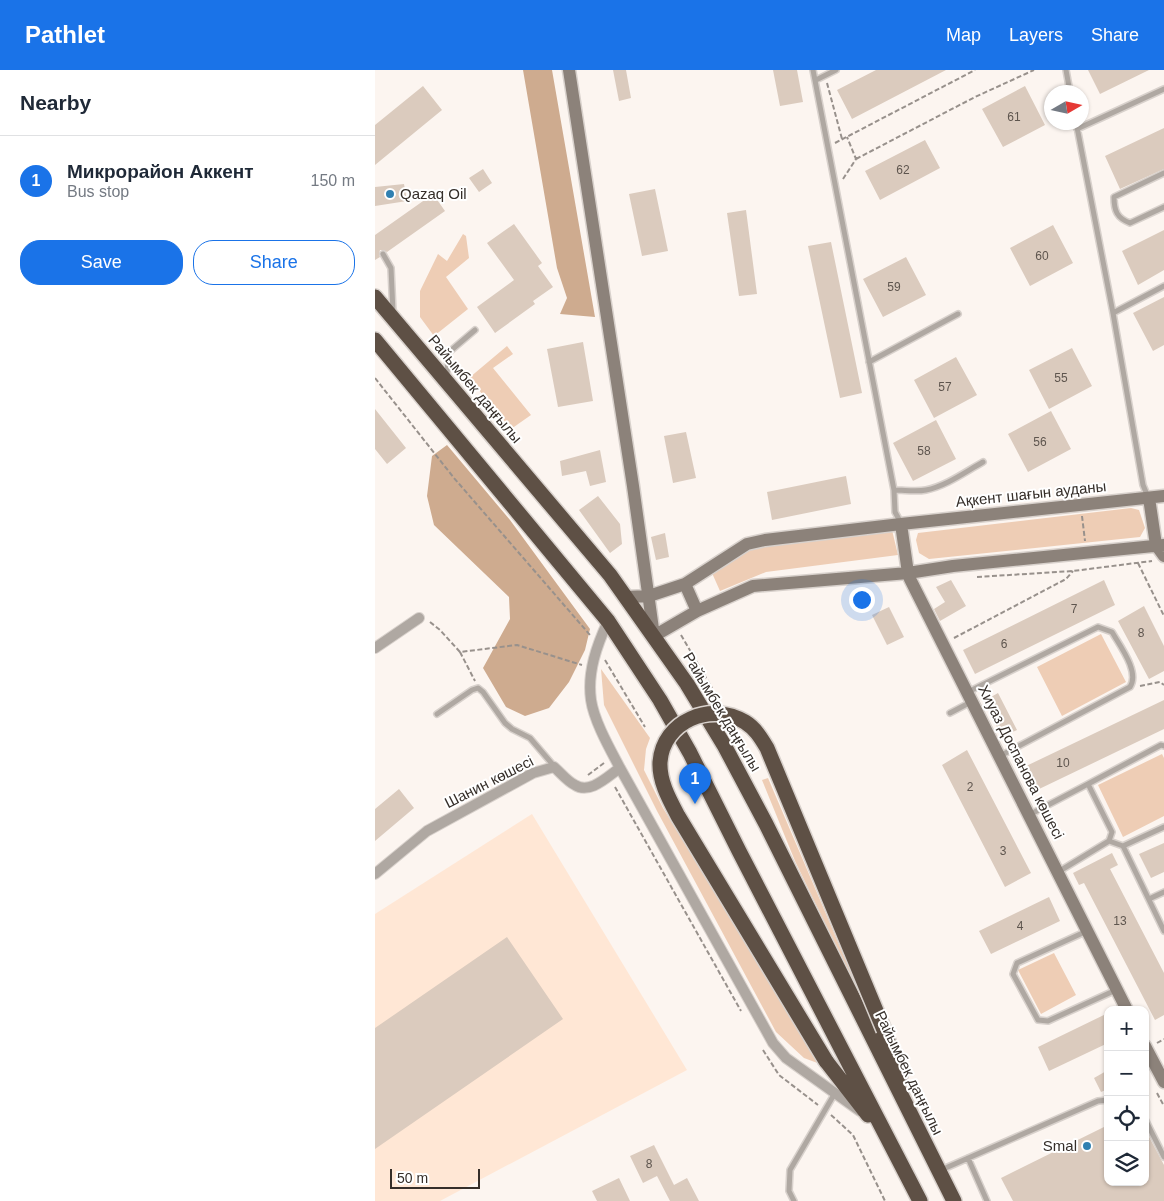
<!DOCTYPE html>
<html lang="en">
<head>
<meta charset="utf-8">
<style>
	:root { --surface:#fff; --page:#f2f2f3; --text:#1f2937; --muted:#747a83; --line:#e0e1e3; --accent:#1a73e8 }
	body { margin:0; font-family:Helvetica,sans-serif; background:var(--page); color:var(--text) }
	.controls { position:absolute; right:15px; bottom:15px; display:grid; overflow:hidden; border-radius:10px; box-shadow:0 1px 4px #0004 }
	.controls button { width:45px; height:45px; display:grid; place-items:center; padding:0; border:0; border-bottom:1px solid var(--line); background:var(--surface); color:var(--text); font:25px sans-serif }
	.compass { position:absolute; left:669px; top:15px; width:45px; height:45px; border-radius:50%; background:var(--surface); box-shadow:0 1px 4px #0004; rotate:81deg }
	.scale { position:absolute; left:15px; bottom:12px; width:90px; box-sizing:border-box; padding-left:5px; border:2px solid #352e29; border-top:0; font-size:14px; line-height:18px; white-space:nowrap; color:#352e29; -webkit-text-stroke:4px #fff; paint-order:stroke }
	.you { position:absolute; left:486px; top:529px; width:18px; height:18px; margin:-12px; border:4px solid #fff; border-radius:50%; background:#1a73e8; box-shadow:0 0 0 8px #1a73e833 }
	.badge { display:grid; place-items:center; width:32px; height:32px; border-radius:50%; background:var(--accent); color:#fff; font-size:16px; font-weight:700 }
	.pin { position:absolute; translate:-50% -41px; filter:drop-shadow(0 1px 2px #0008) }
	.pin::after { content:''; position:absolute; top:26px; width:18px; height:15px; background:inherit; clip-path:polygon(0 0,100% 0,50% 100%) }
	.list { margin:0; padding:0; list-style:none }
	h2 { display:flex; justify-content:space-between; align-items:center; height:65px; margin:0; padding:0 20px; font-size:21px }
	h2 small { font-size:16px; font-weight:400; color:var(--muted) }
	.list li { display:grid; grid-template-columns:32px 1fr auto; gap:15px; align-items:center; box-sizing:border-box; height:90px; padding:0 20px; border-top:1px solid var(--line) }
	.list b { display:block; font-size:19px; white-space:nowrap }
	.list p { margin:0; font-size:16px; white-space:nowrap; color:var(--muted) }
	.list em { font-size:16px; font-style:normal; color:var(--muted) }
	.actions { display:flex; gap:10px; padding:15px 20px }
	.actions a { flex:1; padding:11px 0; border:1px solid var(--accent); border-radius:20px; text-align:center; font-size:18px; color:var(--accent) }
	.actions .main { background:var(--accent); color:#fff }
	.icon { flex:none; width:28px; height:28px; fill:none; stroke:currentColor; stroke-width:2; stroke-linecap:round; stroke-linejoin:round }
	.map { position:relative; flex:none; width:789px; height:1131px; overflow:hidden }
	header { display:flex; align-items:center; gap:30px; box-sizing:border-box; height:70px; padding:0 25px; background:var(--accent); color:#fff }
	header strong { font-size:24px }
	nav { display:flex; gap:28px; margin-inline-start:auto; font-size:18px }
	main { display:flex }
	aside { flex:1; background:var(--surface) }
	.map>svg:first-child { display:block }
</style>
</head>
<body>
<header>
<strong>Pathlet</strong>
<nav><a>Map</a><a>Layers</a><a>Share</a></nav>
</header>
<main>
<aside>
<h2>Nearby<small></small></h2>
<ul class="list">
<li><span class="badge">1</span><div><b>Микрорайон Аккент</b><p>Bus stop</p></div><em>150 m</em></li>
</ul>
<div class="actions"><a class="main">Save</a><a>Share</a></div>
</aside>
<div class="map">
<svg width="789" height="1131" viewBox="0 0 789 1131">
	<rect width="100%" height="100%" fill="#fcf5f0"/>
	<path fill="#ffe7d5" d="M 157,744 L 312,1000 L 65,1131 L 0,1131 L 0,844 Z"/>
	<path fill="#eecdb5" d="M 88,164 L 91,166 L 94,188 L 71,207 L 93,239 L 59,266 L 45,247 L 45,221 L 63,184 L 72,191 Z
		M 132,276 L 138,284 L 118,298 L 156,345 L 136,359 L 94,308 Z
		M 756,438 L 764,440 L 770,458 L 765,467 L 554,489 L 544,483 L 541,470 L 543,463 Z
		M 517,460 L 523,485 L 391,502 L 345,521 L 337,503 L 378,477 Z
		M 726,564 L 751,612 L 687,646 L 662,597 Z
		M 226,599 L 275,668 L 271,679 L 269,700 L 288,738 L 445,994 L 429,988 L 401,962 L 282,741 L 229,635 Z
		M 787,684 L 789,688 L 789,746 L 748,767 L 723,715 Z
		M 393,708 L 495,947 L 420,791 L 387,710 Z
		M 679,883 L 701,925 L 666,944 L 643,900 Z"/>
	<path fill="#ceab8f" d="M 148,0 L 177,0 L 220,247 L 185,244 L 192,228 L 182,198 Z
		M 72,375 L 135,450 L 215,559 L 210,580 L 194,612 L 174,638 L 150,646 L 131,637 L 108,598 L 135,549 L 134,527 L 59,455 L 52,426 L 57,386 Z"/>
	<path fill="#dbcbbe" d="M 238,0 L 251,0 L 256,28 L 244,31 Z
		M 398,0 L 422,0 L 428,32 L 405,36 Z
		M 501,0 L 571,0 L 477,49 L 462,20 Z
		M 713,0 L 774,0 L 725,24 Z
		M 48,16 L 67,40 L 0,95 L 0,55 Z
		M 650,16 L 670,55 L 628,77 L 607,39 Z
		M 789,58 L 789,99 L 745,119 L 730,86 Z
		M 550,70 L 565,98 L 505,130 L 490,101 Z
		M 108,99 L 117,113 L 104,122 L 94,108 Z
		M 29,114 L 32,131 L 0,136 L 0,117 Z
		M 280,119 L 293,181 L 267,186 L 254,124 Z
		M 58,124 L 70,141 L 12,182 L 8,180 L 5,180 L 4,184 L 5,187 L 0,190 L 0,165 Z
		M 371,140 L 382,224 L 364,226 L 352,143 Z
		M 139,154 L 167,193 L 163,196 L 178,217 L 158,231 L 160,234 L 120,263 L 102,237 L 139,210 L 112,173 Z
		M 678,155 L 698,193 L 655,216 L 635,178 Z
		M 789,160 L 789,200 L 763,215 L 747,181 Z
		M 456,172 L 487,323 L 465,328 L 433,176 Z
		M 531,187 L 551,225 L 508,247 L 488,209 Z
		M 789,227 L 789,275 L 778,281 L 758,243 Z
		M 208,272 L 218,331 L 183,337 L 172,279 Z
		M 697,278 L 717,316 L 674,339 L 654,300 Z
		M 581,287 L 602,325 L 559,348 L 539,310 Z
		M 0,339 L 31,378 L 12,394 L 0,379 Z
		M 676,341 L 696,379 L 653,402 L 633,364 Z
		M 561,350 L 581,389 L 538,411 L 518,373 Z
		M 311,362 L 321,408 L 298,413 L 289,366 Z
		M 225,380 L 231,412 L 215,416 L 211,401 L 187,406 L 185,391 Z
		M 471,406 L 476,434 L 397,450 L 392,422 Z
		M 223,426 L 245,454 L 247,474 L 235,483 L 204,440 Z
		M 290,463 L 294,487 L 281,490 L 276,467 Z
		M 576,510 L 591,536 L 565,551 L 559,539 L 570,532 L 561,517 Z
		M 729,510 L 740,535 L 600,604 L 588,580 Z
		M 769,536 L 789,576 L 789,601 L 774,609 L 743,551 Z
		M 514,537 L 529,567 L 512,575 L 497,545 Z
		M 623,623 L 642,660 L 627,667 L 609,631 Z
		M 789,630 L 789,659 L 660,721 L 647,698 Z
		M 592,680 L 656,803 L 630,817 L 567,695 Z
		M 24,719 L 39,738 L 0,771 L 0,739 Z
		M 789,773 L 789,802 L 776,808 L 764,784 Z
		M 737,783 L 743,795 L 735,799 L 789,903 L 789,945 L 780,950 L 709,813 L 704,815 L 698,803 Z
		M 674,827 L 685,851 L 616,884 L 604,861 Z
		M 132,867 L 188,949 L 0,1079 L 0,958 Z
		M 733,943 L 733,973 L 674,1001 L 663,977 Z
		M 733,1000 L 733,1019 L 726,1022 L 719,1008 Z
		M 733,1055 L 733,1112 L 770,1112 L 770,1059 L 789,1095 L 789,1131 L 638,1131 L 626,1108 Z
		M 279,1075 L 299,1115 L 312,1108 L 324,1131 L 295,1131 L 282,1106 L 268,1113 L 255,1086 Z
		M 244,1108 L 255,1131 L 222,1131 L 217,1121 Z"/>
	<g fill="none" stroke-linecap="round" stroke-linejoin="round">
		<g stroke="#d8d1cc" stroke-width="8">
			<path id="lane" d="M 438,0 L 519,420 L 520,442 L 526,453
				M 691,0 L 695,22
				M 441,10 L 461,0
				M 701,52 L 738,243 L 768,415 L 773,427
				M 702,59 L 789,19
				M 789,103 L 739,127 C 739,141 742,148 755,153 L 789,137
				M 8,184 L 16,198 L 18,242
				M 738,243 L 789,216
				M 494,292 L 583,244
				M 72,307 L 73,283 L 100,260
				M 519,420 C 530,420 541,422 551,420 C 571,416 590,402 608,392
				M 593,622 L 723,557 L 737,562 C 745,576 765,602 755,617 L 625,686
				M 575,643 L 596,632
				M 62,644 L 97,620 L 103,618 L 108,622 L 130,653 L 137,659 L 155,668 L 179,696
				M 713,714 L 786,675 L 789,676
				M 654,745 L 713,714 L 737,762 L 734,771
				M 748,776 L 789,757
				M 683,802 L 734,771 L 748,776 L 789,861
				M 774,829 L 789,822
				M 712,861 L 642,893 L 638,904 L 663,950 L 673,951 L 741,920
				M 770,1049 L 789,1087
				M 593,1088 L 612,1131
				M 566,1100 L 723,1031 L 733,1030
				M 419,1131 L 414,1121 L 415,1100 L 460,1023"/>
		</g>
		<g stroke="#d8d1cc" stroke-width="12">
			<path id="street" d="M 233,551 C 222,575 212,602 216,630 C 219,651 235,679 245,698 L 398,973 L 411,988 L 485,1041
				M 0,578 L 44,548
				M 0,804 L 52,761 L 158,703 L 179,697 C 186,703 192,711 200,715 C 215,725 233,706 245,698"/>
		</g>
		<g stroke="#d8d1cc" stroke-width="15">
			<path id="secondary" d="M 194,0 L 258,416 L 279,566 L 322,541 L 378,516 L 533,503 L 578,496 L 789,475
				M 774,428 L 781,475 L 789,486
				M 526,454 L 533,503 L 535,509 L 752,940
				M 310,514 L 322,541
				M 251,527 L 274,526 L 310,514 L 372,474 L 390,470 L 526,454 L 789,426
				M 770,976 L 789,1012"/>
		</g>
		<g stroke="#d8d1cc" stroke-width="18">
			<path id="highway" d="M 0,227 L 235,505 L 312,614 L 349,675 L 391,754 L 579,1131
				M 0,270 L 233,551 L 285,630 L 315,683 L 364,781 L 545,1131
				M 509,960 L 525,1006
				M 451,991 L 493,1045"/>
		</g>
		<path stroke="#98918c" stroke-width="2" stroke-dasharray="5 2.5" stroke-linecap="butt" d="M 452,13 L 467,69
			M 460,73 L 600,0
			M 481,89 L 600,27 L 659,0
			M 468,109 L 481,89 L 472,67
			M 0,308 L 79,408 L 215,565
			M 707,446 L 710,471
			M 763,493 L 789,546
			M 602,507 L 698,501 L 777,491
			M 55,552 L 65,560 L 85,582 L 142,575 L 207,595
			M 306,565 L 337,618
			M 579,568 L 691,509 L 698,501
			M 85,582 L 100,611
			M 230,590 L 270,657
			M 765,616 L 785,612 L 789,615
			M 213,705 L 229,693
			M 240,717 L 366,941
			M 782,973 L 789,969
			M 388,980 L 404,1005 L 443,1035
			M 782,1023 L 789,1036
			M 456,1045 L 478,1065 L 510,1131"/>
		<use href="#lane" stroke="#afa8a2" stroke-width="5"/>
		<use href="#street" stroke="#afa8a2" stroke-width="10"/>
		<use href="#secondary" stroke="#8c827a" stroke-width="12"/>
		<use href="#highway" stroke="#5e5045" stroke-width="15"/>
		<g stroke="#d8d1cc" stroke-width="18" stroke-linecap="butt">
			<path id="highway-bridge" d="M 451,991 L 303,746 C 294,729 284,711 285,692 C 288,651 336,631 370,652 C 380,658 386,668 392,678 L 509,960"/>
		</g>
		<use href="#highway-bridge" stroke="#5e5045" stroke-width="15"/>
	</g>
	<g fill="#3080b1" stroke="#fff" stroke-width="2">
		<circle cx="15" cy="124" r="5"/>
		<circle cx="712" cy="1076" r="5"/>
	</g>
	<g text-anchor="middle" stroke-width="4" stroke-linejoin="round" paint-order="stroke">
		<g font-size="12" fill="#5e554e">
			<text x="639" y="51">61</text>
			<text x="528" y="104">62</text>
			<text x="667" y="190">60</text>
			<text x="519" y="221">59</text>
			<text x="686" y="312">55</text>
			<text x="570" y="321">57</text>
			<text x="665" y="376">56</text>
			<text x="549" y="385">58</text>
			<text x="699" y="543">7</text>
			<text x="766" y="567">8</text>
			<text x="629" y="578">6</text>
			<text x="688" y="697">10</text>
			<text x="595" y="721">2</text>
			<text x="628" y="785">3</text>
			<text x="745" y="855">13</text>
			<text x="645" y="860">4</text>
			<text x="274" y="1098">8</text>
		</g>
		<g font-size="15" fill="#352e29" stroke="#fff" text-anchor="start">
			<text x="25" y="129">Qazaq Oil</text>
			<text x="702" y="1081" text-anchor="end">Smal</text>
		</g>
		<g font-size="15" fill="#352e29" stroke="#fff">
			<text transform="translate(100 319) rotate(50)" y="5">Райымбек даңғылы</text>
			<text transform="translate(656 424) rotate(-6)" y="5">Ақкент шағын ауданы</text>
			<text transform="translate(347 642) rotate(59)" y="5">Райымбек даңғылы</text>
			<text transform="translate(646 692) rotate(63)" y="5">Хиуаз Доспанова көшесі</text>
			<text transform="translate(114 712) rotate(-27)" y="5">Шанин көшесі</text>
			<text transform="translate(534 1003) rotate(64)" y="5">Райымбек даңғылы</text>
		</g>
	</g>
</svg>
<div class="controls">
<button>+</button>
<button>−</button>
<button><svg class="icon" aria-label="locate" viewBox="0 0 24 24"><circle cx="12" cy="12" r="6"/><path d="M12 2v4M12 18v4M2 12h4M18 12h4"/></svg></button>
<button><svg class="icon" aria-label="layers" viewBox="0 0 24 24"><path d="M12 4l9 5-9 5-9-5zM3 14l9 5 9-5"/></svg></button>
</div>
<svg class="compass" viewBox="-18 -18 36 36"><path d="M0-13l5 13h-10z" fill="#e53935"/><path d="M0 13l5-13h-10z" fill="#747a83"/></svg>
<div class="scale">50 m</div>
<div class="you"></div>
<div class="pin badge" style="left:320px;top:734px">1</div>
</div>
</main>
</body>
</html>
